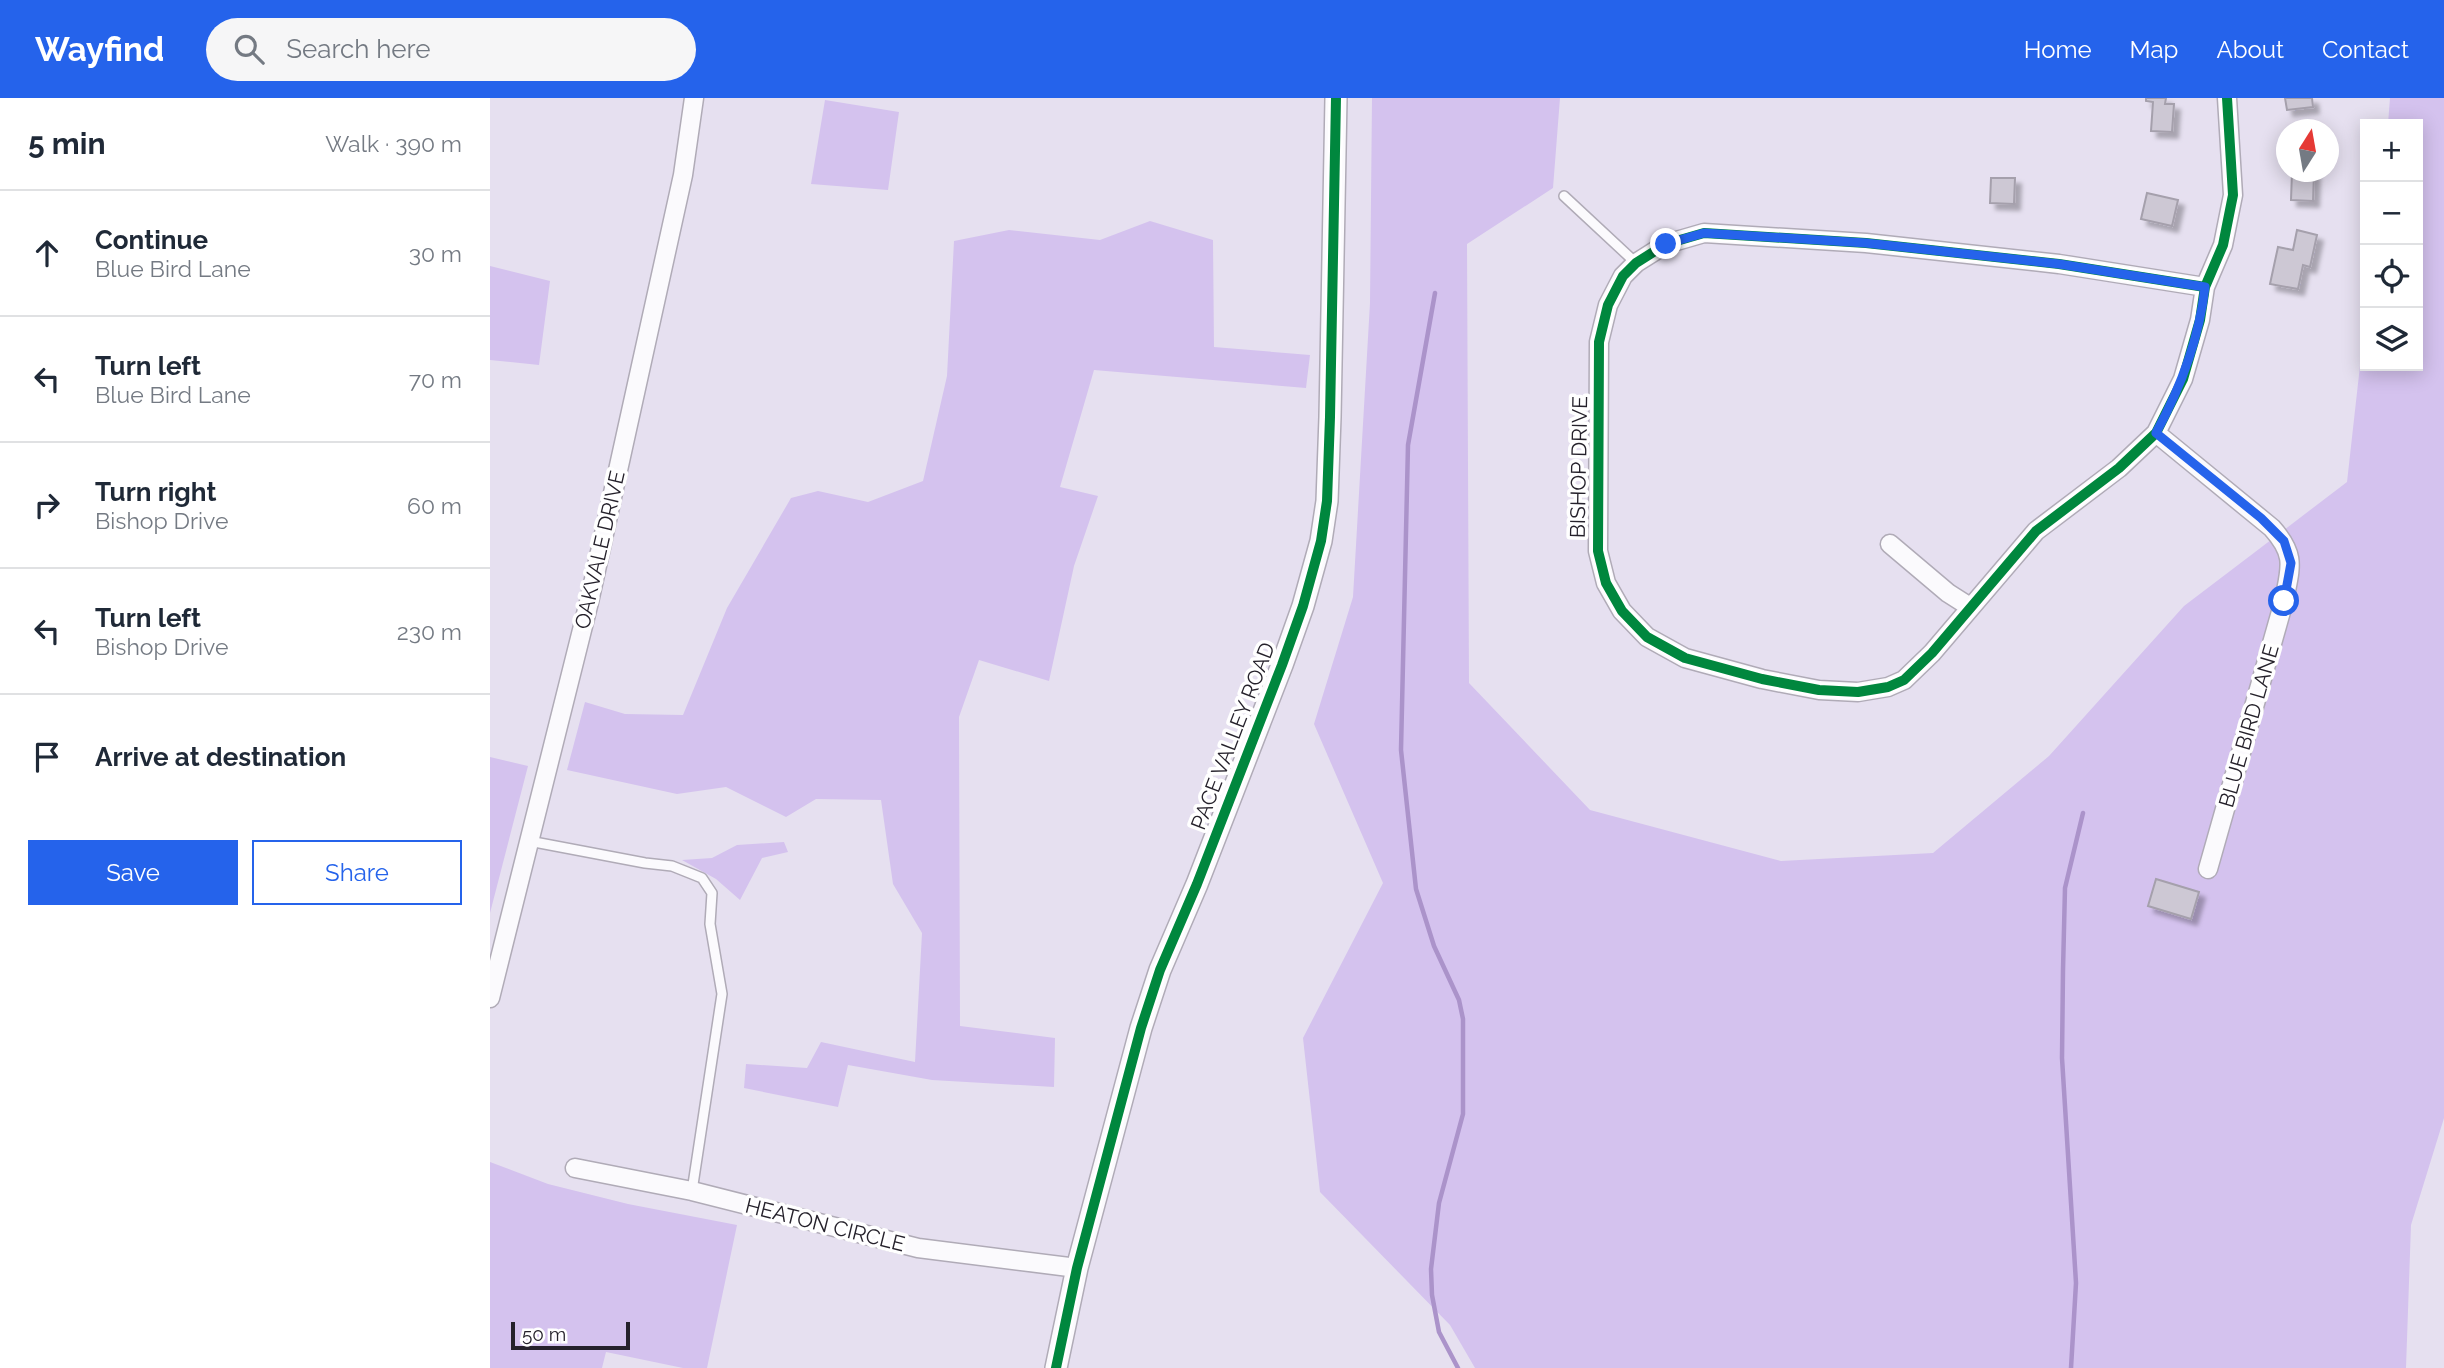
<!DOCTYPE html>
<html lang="en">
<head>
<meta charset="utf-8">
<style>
	:root { --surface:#fff; --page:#f6f6f7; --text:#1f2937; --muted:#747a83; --line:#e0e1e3; --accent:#2563eb }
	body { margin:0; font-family:Raleway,sans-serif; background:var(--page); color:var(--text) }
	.controls { position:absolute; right:21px; top:21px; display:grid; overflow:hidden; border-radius:0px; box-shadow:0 4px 18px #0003 }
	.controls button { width:63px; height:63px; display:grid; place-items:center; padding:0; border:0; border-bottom:2px solid var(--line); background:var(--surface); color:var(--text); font:35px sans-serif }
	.compass { position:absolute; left:1786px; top:21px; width:63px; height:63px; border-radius:50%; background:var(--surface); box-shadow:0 4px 18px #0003; rotate:11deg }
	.scale { position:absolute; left:21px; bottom:18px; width:119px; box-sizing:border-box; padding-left:7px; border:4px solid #25212b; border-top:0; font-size:19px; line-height:24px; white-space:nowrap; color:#25212b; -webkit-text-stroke:5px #fff; paint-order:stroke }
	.stop { position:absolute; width:21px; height:21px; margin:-16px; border:5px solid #2563eb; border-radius:50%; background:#fff }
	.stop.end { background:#2563eb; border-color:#fff; box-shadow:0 2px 7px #0008 }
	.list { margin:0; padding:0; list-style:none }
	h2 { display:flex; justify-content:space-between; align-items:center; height:91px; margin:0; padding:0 28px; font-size:30px }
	h2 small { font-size:23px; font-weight:400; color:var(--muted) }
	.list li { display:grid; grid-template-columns:46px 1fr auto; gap:21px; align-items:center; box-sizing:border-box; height:126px; padding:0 28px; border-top:2px solid var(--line) }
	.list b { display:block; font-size:26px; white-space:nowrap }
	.list p { margin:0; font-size:23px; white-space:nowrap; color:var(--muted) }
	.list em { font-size:23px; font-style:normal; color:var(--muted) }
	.actions { display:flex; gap:14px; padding:21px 28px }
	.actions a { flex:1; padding:16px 0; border:2px solid var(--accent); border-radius:0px; text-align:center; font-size:24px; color:var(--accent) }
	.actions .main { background:var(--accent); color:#fff }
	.icon { flex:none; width:38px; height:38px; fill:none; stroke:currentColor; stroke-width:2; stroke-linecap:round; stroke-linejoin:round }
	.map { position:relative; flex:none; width:1954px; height:1270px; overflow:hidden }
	header { display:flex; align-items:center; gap:42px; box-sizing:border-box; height:98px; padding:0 35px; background:var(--accent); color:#fff }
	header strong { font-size:33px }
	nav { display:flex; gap:38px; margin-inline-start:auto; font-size:24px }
	.search { width:490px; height:63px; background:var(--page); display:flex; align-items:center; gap:18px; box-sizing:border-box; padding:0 24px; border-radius:38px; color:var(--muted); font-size:26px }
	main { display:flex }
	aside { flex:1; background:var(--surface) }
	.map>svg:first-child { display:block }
</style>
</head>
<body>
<header>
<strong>Wayfind</strong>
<div class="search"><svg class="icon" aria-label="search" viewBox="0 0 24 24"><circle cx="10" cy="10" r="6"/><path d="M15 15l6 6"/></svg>Search here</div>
<nav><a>Home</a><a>Map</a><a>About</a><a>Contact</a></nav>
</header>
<main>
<aside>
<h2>5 min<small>Walk · 390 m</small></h2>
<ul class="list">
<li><svg class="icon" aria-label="ahead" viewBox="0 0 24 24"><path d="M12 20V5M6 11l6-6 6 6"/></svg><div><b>Continue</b><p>Blue Bird Lane</p></div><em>30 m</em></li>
<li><svg class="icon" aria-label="left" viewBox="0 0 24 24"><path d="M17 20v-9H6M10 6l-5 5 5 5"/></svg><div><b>Turn left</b><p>Blue Bird Lane</p></div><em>70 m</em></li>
<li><svg class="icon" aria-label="right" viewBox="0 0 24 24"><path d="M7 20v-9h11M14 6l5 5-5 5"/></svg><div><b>Turn right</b><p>Bishop Drive</p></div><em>60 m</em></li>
<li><svg class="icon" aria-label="left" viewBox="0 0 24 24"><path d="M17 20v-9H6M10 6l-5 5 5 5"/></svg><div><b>Turn left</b><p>Bishop Drive</p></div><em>230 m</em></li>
<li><svg class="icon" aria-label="arrive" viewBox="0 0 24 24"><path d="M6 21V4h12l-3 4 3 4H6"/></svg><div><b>Arrive at destination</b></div></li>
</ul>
<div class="actions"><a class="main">Save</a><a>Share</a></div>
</aside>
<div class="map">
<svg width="1954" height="1270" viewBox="0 0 1954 1270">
	<defs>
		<filter id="shadow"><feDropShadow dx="6" dy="6" stdDeviation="2" flood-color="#0004"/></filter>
	</defs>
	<rect width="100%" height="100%" fill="#e6e0f0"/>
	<path fill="#d4c2ee" d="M 882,0 L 1070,0 L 1063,90 L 977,146 L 979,585 L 1100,712 L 1291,763 L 1443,755 L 1559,658 L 1694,508 L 1857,384 L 1875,223 L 1875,268 L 1928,268 L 1928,26 L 1898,26 L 1900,0 L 1954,0 L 1954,1020 L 1921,1127 L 1916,1270 L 985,1270 L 960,1227 L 830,1094 L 813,940 L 893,785 L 824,626 L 863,499 L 880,205 Z
		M 335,2 L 409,14 L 398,92 L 321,86 Z
		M 660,123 L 723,142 L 724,249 L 820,257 L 816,290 L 604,272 L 570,389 L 608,398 L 584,468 L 559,583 L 489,562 L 469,619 L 470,928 L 565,940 L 564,989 L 442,982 L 358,967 L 348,1009 L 254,990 L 256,966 L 317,970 L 331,944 L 425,964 L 432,835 L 403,786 L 391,702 L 326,701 L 296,719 L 236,689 L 187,696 L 77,672 L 95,604 L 135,616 L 193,617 L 237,510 L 301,400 L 328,393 L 378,404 L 433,383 L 457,278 L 464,143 L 519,132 L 610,142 Z
		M 0,168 L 60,183 L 49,267 L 0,262 Z
		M 0,659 L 38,668 L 0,815 Z
		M 294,744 L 298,754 L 272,760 L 250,802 L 226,781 L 192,762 L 222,760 L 247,747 Z
		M 0,1064 L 58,1086 L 138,1106 L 247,1127 L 217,1270 L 193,1270 L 116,1254 L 112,1270 L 0,1270 Z"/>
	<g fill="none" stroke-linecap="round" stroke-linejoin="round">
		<path stroke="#ab93ca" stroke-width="4.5" d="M 945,195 L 918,347 L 911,652 L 926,791 L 944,848 L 969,902 L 973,921 L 973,1016 L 949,1105 L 941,1171 L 942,1197 L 949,1234 L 968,1270
			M 1581,1270 L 1586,1185 L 1572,960 L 1573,872 L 1575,790 L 1593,715"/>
	</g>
	<path fill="#cdc8d4" stroke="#a5a0ac" stroke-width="2" filter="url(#shadow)" d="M 1656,0 L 1676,0 L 1675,6 L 1684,6 L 1682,34 L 1661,33 L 1663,4 L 1656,3 Z
		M 1795,0 L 1822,0 L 1823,9 L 1797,12 Z
		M 1802,74 L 1824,74 L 1823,103 L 1801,102 Z
		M 1501,80 L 1525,80 L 1524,106 L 1500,105 Z
		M 1657,95 L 1688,102 L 1682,128 L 1651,121 Z
		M 1807,132 L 1827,137 L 1820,169 L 1813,167 L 1808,191 L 1780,186 L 1788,149 L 1803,152 Z
		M 1666,781 L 1709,794 L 1701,821 L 1658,808 Z"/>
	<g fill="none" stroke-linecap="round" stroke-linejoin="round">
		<g stroke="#b0abb7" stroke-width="12">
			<path id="service" d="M 1074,98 L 1146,165
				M 39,743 L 155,765 L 182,768 L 212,780 L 222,795 L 220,826 L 232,896 L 202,1093"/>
		</g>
		<g stroke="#b0abb7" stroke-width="21">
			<path id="minor" d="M 1715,189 L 1569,166 L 1376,145 L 1214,135 L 1176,146 L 1146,165 L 1133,178 L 1118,207 L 1109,244 L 1108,453 L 1116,485 L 1132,513 L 1157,539 L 1195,560 L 1272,581 L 1329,592 L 1368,594 L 1398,589 L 1414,582 L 1442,555 L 1546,433 L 1629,370 L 1666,335 L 1693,281 L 1710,222 L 1715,189 L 1733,147 L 1743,97 L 1737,0
				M 1666,335 L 1782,430 C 1807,458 1800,470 1794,503 L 1718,771
				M 1400,446 L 1458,495 L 1480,509
				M 0,900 L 99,504 L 193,77 L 204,0
				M 85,1070 L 202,1093 L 428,1150 L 587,1170"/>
		</g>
		<g stroke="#b0abb7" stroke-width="24">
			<path id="tertiary" d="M 566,1270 L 587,1170 L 651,930 L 670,872 L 707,786 L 792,567 L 813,508 L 831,443 L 837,403 L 840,319 L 846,0"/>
		</g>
		<use href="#service" stroke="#fbfafd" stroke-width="9"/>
		<use href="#minor" stroke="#fbfafd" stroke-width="18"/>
		<use href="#tertiary" stroke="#fbfafd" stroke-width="21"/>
		<g stroke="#fff" stroke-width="15">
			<path id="cycleway" d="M 1715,189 L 1569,166 L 1376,145 L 1214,135 L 1176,146 L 1146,165 L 1133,178 L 1118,207 L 1109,244 L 1108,453 L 1116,485 L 1132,513 L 1157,539 L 1195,560 L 1272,581 L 1329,592 L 1368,594 L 1398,589 L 1414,582 L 1442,555 L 1546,433 L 1629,370 L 1666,335 L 1693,281 L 1710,222 L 1715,189 L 1733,147 L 1743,97 L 1737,0
				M 566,1270 L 587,1170 L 651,930 L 670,872 L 707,786 L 792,567 L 813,508 L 831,443 L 837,403 L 840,319 L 846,0"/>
		</g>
		<use href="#cycleway" stroke="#00873e" stroke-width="10"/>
	</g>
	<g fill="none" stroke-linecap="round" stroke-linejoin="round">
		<path stroke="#2563eb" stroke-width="9" d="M 1176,146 L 1214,135 L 1376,145 L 1569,166 L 1715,189 C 1709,242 1691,289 1666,335 L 1771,420 L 1794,443 L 1801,465 L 1794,503"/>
	</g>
	<g text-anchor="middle" stroke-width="7" stroke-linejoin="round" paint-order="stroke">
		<g font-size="21" fill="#25212b" stroke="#fff">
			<text transform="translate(1089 369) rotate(-89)" y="7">BISHOP DRIVE</text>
			<text transform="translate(110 452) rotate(-77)" y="7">OAKVALE DRIVE</text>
			<text transform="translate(1759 628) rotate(-74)" y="7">BLUE BIRD LANE</text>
			<text transform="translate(743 638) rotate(-69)" y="7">PACE VALLEY ROAD</text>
			<text transform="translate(335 1127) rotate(14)" y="7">HEATON CIRCLE</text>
		</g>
	</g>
</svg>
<div class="controls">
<button>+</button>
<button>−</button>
<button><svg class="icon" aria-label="locate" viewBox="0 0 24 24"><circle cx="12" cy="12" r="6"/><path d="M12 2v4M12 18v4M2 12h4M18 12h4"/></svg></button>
<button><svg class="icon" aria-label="layers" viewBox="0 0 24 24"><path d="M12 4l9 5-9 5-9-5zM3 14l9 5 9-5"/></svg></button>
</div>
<svg class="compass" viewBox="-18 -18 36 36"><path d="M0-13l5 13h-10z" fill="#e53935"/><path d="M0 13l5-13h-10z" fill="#747a83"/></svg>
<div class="scale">50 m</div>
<div class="stop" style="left:1794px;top:503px"></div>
<div class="stop end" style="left:1176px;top:146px"></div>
</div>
</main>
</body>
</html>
